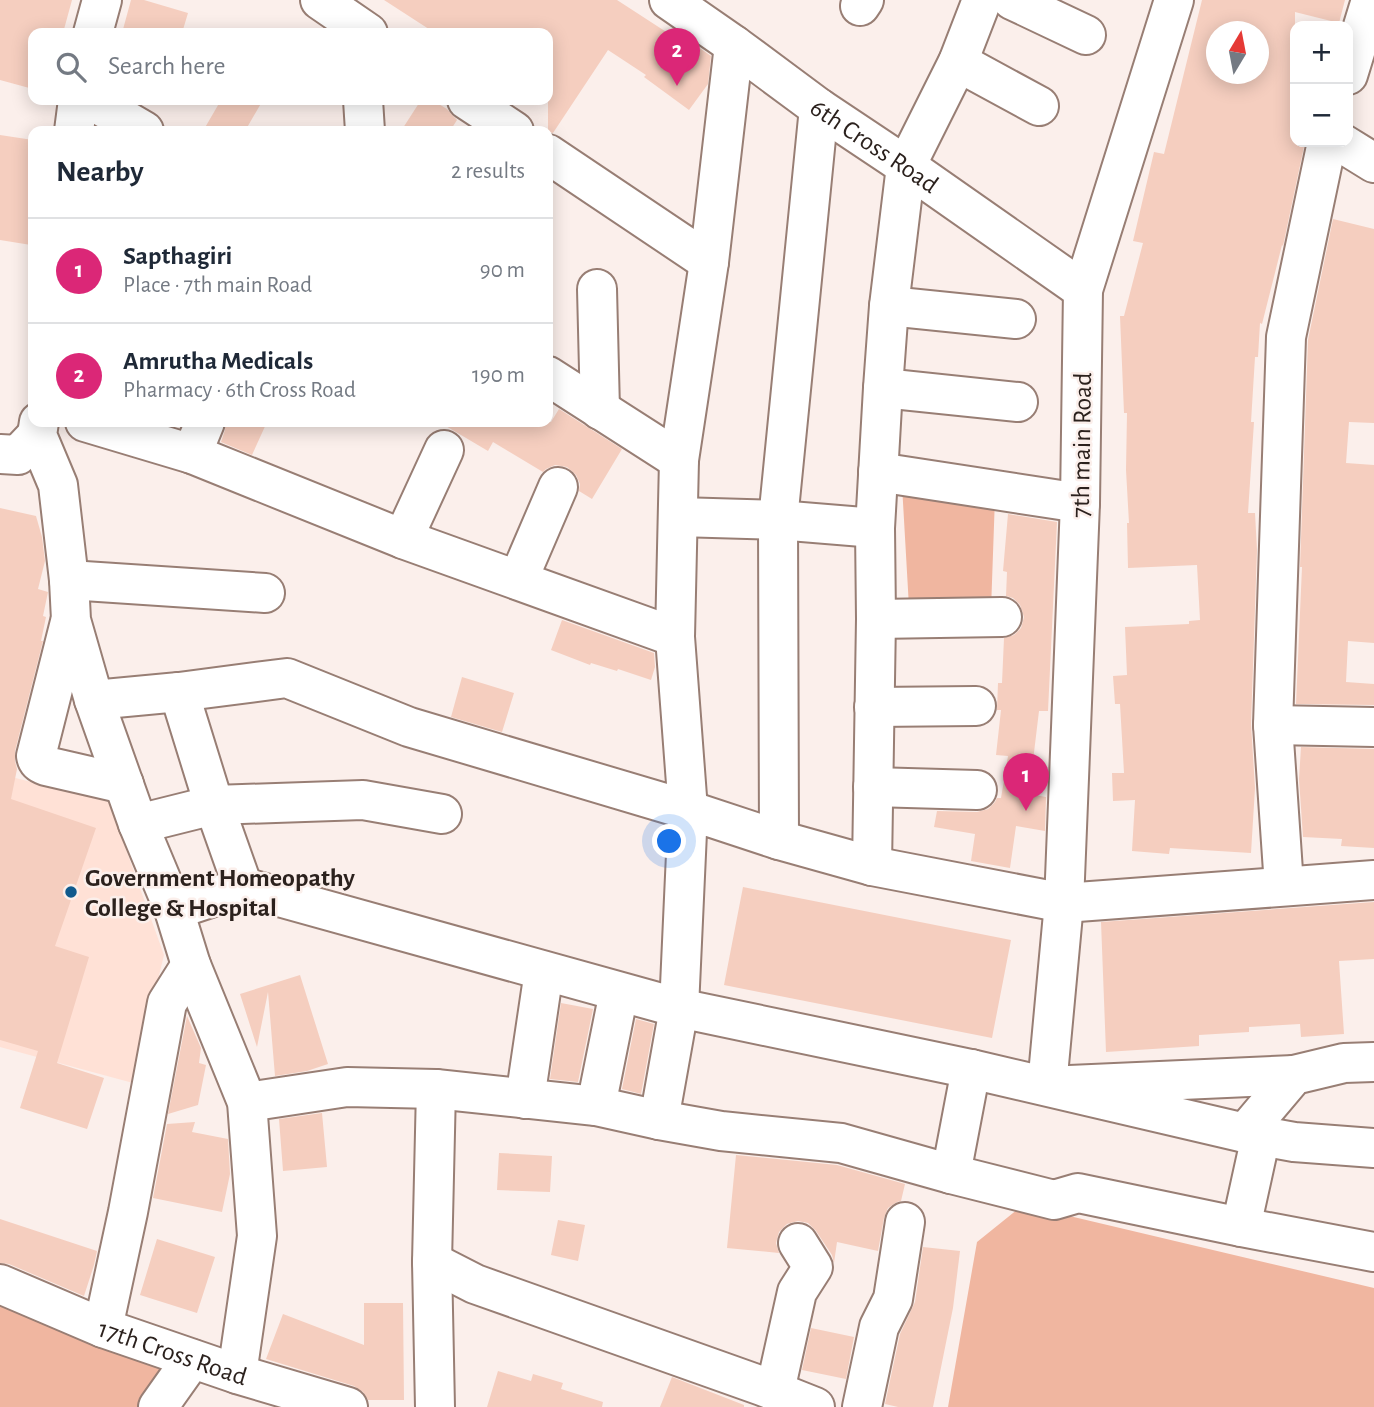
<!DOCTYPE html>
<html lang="en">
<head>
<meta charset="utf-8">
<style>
	:root { --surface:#fff; --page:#f6f6f7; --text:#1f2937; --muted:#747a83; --line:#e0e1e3; --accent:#db2777 }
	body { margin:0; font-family:"Alegreya Sans",sans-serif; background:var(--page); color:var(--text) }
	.controls { position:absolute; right:21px; top:21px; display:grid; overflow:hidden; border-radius:14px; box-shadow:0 4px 18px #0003 }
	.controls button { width:63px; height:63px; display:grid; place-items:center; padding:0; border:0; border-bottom:2px solid var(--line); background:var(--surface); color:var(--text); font:35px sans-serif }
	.compass { position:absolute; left:1206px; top:21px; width:63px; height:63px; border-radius:50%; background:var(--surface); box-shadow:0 4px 18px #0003; rotate:10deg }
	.you { position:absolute; left:670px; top:842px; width:24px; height:24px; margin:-18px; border:5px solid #fff; border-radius:50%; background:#1a73e8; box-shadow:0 0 0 10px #1a73e833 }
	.badge { display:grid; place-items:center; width:46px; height:46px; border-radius:50%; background:var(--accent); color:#fff; font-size:23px; font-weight:700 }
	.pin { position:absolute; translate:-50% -58px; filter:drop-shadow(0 2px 4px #0008) }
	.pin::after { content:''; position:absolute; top:37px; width:24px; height:21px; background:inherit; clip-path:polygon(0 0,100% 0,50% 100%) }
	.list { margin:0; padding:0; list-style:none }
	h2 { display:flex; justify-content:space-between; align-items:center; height:91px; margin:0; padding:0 28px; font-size:30px }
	h2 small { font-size:23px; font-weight:400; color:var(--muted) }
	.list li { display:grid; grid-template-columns:46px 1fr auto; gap:21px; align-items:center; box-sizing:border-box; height:105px; padding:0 28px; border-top:2px solid var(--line) }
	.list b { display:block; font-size:26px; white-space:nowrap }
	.list p { margin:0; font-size:23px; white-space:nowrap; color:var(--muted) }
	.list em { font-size:23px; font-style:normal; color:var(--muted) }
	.icon { flex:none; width:38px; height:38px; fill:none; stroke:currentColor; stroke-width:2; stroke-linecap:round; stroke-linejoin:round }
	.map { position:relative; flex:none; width:1374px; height:1407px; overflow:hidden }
	.search { position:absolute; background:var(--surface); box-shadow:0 4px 18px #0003; left:28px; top:28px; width:525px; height:77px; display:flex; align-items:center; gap:18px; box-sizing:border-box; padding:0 24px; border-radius:14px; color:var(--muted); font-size:26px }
	.panel { position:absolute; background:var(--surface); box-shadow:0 4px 18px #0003; left:28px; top:126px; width:525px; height:301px; border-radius:14px }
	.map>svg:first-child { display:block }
</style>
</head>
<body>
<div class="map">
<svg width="1374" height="1407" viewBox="0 0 1374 1407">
	<rect width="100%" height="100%" fill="#fbefeb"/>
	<path fill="#ffe1d6" d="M 0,774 L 109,802 L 164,955 L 133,1083 L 0,1047 Z"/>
	<path fill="#f0b6a0" d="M 902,485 L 995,497 L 991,610 L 909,607 Z
		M 1023,1205 L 1374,1288 L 1374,1407 L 948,1407 L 977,1242 Z
		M 0,1301 L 174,1371 L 146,1407 L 0,1407 Z"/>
	<path fill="#f5cebf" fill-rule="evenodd" d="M 0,0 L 72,0 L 63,33 L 33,33 L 33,89 L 0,80 Z
		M 131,0 L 144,0 L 188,13 L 182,33 L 122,33 Z
		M 384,0 L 617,0 L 674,37 L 677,32 L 711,56 L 708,84 L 689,110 L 644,77 L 646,75 L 608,50 L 553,133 L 548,132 L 548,33 L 435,33 Z
		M 1202,0 L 1345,0 L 1339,23 L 1295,12 L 1295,142 L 1305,142 L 1283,246 L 1282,245 L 1262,324 L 1260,323 L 1258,357 L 1255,357 L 1251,422 L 1254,422 L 1248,513 L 1255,513 L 1257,550 L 1251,724 L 1255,788 L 1251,853 L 1170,848 L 1169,854 L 1132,851 L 1135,800 L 1113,801 L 1112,773 L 1124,773 L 1120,704 L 1115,704 L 1113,676 L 1127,675 L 1125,627 L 1189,624 L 1189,621 L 1200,620 L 1197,565 L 1128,568 L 1127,523 L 1129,523 L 1126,470 L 1127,413 L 1124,413 L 1120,316 L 1124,316 L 1143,243 L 1133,241 L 1154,152 L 1164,154 ZM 1216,32 L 1258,32 L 1258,74 L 1216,74 Z
		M 221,100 L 263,100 L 245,131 L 203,131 Z
		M 421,100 L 432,100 L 447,109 L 457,120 L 450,131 L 401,131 Z
		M 0,135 L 33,140 L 33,229 L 31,245 L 0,240 Z
		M 1333,219 L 1374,229 L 1374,423 L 1349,422 L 1346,463 L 1374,465 L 1374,643 L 1348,641 L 1346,682 L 1374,684 L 1374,705 L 1296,704 L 1302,567 L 1300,567 L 1308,340 Z
		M 559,409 L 622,449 L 592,499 L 579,491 L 580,484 L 576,475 L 567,467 L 555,465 L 546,469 L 543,472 L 493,442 L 488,451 L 439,422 L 551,422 Z
		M 226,422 L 267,422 L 252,455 L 221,442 L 225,430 Z
		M 0,508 L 36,516 L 42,537 L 45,561 L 38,589 L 48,592 L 43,616 L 46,617 L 41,641 L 43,641 L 15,751 L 15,761 L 17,769 L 11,799 L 96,828 L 55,946 L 89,957 L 57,1063 L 104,1078 L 87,1129 L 20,1108 L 38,1051 L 0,1040 Z
		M 1008,514 L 1057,522 L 1048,711 L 1039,711 L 1029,794 L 1046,797 L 1045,831 L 1016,826 L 1010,868 L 971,861 L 975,834 L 934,827 L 937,811 L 977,812 L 988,809 L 995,802 L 997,798 L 1001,798 L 1008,756 L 996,755 L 1001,710 L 997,710 L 998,683 L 1002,683 L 1004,638 L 1014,635 L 1021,628 L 1024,617 L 1020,605 L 1013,598 L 1006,596 L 1007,572 L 1003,571 Z
		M 562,620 L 654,653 L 655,667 L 651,680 L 618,669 L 617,671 L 591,663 L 590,665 L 551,650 Z
		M 462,677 L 514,693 L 502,732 L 451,717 Z
		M 1301,747 L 1374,749 L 1374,848 L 1341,846 L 1342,839 L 1303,837 L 1299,779 Z
		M 743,887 L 1011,940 L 992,1038 L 724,985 Z
		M 1374,902 L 1374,959 L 1339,961 L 1344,1034 L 1301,1037 L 1300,1024 L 1249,1027 L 1249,1032 L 1199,1035 L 1199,1046 L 1106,1052 L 1101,922 Z
		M 300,975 L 328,1064 L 307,1071 L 275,1076 L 268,992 L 257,1047 L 240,994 Z
		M 561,1003 L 593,1009 L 578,1082 L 550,1079 Z
		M 187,1016 L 201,1048 L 199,1063 L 206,1065 L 198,1105 L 168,1114 Z
		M 636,1019 L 654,1024 L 641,1094 L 622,1089 Z
		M 322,1113 L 327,1167 L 283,1171 L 279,1119 Z
		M 195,1122 L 192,1132 L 228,1139 L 230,1174 L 222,1212 L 153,1198 L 167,1124 Z
		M 499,1153 L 552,1156 L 550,1192 L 497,1190 Z
		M 736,1155 L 837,1165 L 905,1184 L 901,1201 L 897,1202 L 888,1208 L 884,1218 L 878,1251 L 837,1242 L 834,1263 L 832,1255 L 816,1231 L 808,1223 L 798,1221 L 787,1224 L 779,1232 L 776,1243 L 779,1253 L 727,1248 Z
		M 0,1219 L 97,1251 L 94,1265 L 84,1296 L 9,1264 L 0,1263 Z
		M 558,1220 L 585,1225 L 578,1261 L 551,1255 Z
		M 157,1239 L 215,1257 L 197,1313 L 140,1295 Z
		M 923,1247 L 960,1251 L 953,1308 L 933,1407 L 898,1407 L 885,1404 L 900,1334 L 915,1302 Z
		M 364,1303 L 403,1303 L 404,1400 L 368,1400 L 363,1392 L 354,1386 L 266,1359 L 283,1314 L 364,1345 Z
		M 811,1328 L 854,1337 L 846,1379 L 802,1370 Z
		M 498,1371 L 531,1381 L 533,1374 L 563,1383 L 561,1389 L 603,1402 L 602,1407 L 487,1407 Z
		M 672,1377 L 744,1405 L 744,1407 L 660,1407 Z"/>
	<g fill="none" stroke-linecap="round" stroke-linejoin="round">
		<g stroke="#987e74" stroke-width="42">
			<g id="minor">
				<path d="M 320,0 L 368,33"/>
				<path id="s1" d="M 669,0 L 734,45 L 819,108 L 906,166 L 1083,290"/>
				<path d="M 1012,0 L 1086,35"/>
				<path d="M 1174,0 L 1083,290 L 1080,503 L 1064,903 L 1047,1086 L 1294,1075"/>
				<path d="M 860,6 L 864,0"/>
				<path d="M 93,33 L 102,0"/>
				<path d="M 958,62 L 1039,106"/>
				<path d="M 1348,75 L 1371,0"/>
				<path d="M 91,100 L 144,131"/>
				<path d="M 363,100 L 365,131"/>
				<path d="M 467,100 L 514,131"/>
				<path d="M 74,131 L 78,100"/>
				<path d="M 1340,142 L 1374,163"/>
				<path d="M 548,154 L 709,262"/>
				<path d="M 597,289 L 600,410"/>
				<path d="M 889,306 L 1016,319"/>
				<path d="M 548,376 L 679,460"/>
				<path d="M 883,388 L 1018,402"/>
				<path d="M 39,422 L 37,435 L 58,485 L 69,580 L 71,620 L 94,700 L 138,824 L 174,910 L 191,965 L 247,1102 L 257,1236 L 237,1374"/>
				<path d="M 85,422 L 192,454 L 403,539 L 675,637"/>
				<path d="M 0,454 L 18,455 L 37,435"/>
				<path d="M 192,454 L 205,422"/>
				<path d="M 878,472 L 1080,503"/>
				<path d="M 678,517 L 778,520 L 875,528"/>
				<path d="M 403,539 L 444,450"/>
				<path d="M 69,580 L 265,593"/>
				<path d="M 518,580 L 558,487"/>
				<path d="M 876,619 L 1002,617"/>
				<path d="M 70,622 L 36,756 C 37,762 40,764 46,766 L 124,784"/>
				<path d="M 179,692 L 214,805 L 243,887"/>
				<path d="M 94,700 L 179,692 L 287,678 L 409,727 L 688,810 L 675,637 L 679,460 L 709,262 L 734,45"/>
				<path d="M 874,707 L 976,706"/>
				<path d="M 1273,725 L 1374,727"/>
				<path d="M 873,787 L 977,790"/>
				<path d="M 138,824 L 214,805 L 363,800 L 442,814"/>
				<path d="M 779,840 L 778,520 L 819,108"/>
				<path d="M 872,866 L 876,619 L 875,528 L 883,388 L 889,306 L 906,166 L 958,62 L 982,0"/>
				<path d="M 1284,886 L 1273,725 L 1286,337 L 1327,142"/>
				<path d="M 174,910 L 243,887 L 679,1008 L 971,1069 L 1245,1133 L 1294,1142 L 1374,1148"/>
				<path d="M 525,1099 L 544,971"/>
				<path d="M 247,1102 L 347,1087 L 436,1089 L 596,1106 L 659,1120 L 721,1131 L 841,1143 L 951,1174 L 1054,1200 L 1078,1193 L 1241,1227 L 1374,1252"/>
				<path d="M 596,1106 L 619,992"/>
				<path d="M 659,1120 L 679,1008 L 688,810 L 779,840 L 872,866 L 1064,903 L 1374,880"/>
				<path d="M 1245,1133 L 1294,1075 L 1344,1063 L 1374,1062"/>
				<path d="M 951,1174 L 971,1069"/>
				<path d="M 1241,1227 L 1261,1136"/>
				<path d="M 432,1262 L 475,1284 L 762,1386 L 815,1407"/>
				<path id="s2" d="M 0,1284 L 103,1328 L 237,1374 L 348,1407"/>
				<path d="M 103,1328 L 128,1212 L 167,1003 L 191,965"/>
				<path d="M 775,1391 L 797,1292 L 813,1267 L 798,1243"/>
				<path d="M 158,1407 L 192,1359"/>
				<path d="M 435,1407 L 432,1262 L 436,1089"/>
				<path d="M 862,1407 L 879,1327 L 893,1299 L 905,1222"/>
			</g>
		</g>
		<use href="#minor" stroke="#fff" stroke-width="38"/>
	</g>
	<circle fill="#105a8d" stroke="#fbefeb" stroke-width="2.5" cx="71" cy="892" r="7"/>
	<g text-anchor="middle" stroke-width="5" stroke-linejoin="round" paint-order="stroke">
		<g font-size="26" fill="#2b211d" stroke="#fbefeb">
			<text dy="9" stroke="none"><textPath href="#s1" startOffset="252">6th Cross Road</textPath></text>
			<text transform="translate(1081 445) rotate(-89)" y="9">7th main Road</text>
			<text dy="9" stroke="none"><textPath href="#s2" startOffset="186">17th Cross Road</textPath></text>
		</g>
		<g font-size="26" font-weight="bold" fill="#2b211d" stroke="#fbefeb" text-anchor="start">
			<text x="85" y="886">Government Homeopathy<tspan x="85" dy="30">College &amp; Hospital</tspan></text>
		</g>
	</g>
</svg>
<div class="controls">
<button>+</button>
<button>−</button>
</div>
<svg class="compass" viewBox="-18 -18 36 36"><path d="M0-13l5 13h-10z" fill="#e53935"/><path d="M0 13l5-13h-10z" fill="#747a83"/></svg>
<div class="you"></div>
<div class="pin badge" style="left:1026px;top:811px">1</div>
<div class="pin badge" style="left:677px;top:86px">2</div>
<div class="search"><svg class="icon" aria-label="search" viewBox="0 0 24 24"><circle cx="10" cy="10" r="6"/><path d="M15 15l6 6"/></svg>Search here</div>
<section class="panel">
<h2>Nearby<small>2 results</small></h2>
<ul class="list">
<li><span class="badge">1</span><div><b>Sapthagiri</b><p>Place · 7th main Road</p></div><em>90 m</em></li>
<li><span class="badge">2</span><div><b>Amrutha Medicals</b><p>Pharmacy · 6th Cross Road</p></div><em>190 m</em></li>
</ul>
</section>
</div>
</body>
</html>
